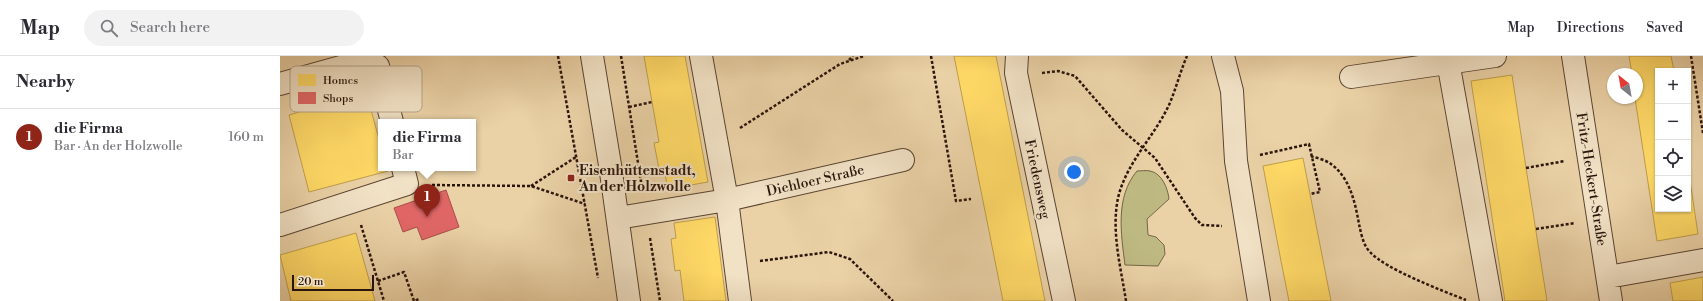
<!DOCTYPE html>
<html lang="en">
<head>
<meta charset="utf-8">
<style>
	:root { --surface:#fff; --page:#f2f2f3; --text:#2b2b33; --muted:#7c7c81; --line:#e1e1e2; --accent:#8f2418 }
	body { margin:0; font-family:"Libre Bodoni",serif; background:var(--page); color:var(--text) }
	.controls { position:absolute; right:12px; top:12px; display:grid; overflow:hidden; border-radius:0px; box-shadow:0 1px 3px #0004 }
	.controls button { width:36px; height:36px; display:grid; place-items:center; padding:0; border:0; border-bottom:1px solid var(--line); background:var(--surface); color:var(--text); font:20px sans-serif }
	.compass { position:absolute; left:1327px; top:12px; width:36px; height:36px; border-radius:50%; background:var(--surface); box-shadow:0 1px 3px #0004; rotate:329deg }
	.scale { position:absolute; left:12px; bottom:10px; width:82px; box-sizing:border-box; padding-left:4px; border:2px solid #2a150c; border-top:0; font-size:11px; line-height:14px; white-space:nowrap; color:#2a150c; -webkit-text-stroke:3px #f1e1c5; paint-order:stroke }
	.you { position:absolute; left:794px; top:116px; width:14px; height:14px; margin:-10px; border:3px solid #fff; border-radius:50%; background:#1a73e8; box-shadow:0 0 0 6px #1a73e833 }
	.badge { display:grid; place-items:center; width:26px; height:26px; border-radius:50%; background:var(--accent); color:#fff; font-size:13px; font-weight:700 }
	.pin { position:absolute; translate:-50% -33px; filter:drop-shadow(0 1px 2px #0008) }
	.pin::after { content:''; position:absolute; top:21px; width:14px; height:12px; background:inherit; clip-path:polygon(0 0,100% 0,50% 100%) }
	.popup { position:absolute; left:98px; top:63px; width:98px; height:52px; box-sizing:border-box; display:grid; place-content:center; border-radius:0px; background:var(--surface); filter:drop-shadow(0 1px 3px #0005); font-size:13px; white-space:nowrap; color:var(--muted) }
	.popup b { font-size:15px; color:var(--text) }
	.popup::after { content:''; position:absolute; left:50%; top:100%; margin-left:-8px; border:8px solid transparent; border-top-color:var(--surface) }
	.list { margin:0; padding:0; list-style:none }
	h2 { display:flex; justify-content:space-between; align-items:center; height:52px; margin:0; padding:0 16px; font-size:17px }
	h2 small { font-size:13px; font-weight:400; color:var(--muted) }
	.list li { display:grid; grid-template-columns:26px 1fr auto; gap:12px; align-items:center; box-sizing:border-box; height:56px; padding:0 16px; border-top:1px solid var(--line) }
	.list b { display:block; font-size:15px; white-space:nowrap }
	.list p { margin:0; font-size:13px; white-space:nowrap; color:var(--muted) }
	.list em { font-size:13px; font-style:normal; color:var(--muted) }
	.icon { flex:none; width:22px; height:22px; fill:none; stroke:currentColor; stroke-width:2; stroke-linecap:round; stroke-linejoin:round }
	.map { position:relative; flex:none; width:1423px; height:245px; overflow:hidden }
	header { display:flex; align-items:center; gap:24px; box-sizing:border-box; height:56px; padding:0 20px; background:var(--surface); border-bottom:1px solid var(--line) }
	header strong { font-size:19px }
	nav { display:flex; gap:22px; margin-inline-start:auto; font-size:14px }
	.search { width:280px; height:36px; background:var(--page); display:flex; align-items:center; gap:10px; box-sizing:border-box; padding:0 14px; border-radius:22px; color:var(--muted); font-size:15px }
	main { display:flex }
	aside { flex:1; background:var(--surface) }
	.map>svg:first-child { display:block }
</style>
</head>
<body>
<header>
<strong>Map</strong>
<div class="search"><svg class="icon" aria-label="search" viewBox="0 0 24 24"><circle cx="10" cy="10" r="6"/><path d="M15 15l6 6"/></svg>Search here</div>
<nav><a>Map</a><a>Directions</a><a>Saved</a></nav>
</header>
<main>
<aside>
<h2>Nearby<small></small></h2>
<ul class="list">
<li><span class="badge">1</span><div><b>die Firma</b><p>Bar · An der Holzwolle</p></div><em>160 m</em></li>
</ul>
</aside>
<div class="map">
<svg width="1423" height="245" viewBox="0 0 1423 245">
	<rect width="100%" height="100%" fill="#ead1a6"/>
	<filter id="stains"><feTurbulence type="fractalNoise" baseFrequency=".005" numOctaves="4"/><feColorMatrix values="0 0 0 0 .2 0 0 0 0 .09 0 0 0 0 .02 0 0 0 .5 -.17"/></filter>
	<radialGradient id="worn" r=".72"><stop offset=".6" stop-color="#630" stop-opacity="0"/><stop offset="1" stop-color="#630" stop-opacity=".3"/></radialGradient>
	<path fill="#beb982" stroke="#746747" d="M 857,115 C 861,115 866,114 870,115 C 882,117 888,133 889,143 L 867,163 L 868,179 L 876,181 L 884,189 L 885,198 L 878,210 L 845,209 C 841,178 835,141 857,115 Z"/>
	<path fill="#ffd966" stroke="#bf9e4b" d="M 364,0 L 405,0 L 428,126 L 388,133 L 385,118 L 380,118 L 374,87 L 379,86 Z
		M 674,0 L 716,0 L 765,245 L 723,245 Z
		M 1349,0 L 1391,0 L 1394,15 L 1378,15 L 1378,153 L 1408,153 L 1408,111 L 1418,178 L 1377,185 L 1355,42 L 1357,42 L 1357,18 L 1352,18 Z
		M 1232,19 L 1246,112 L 1267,245 L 1225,245 L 1191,25 Z
		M 86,36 L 101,90 L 101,112 L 107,112 L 108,115 L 29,136 L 9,59 Z
		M 1023,102 L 1030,138 L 1051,245 L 1009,245 L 1001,205 L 983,110 Z
		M 435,161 L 446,245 L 404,245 L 400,214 L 395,215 L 391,183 L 396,182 L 394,167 Z
		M 76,177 L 95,245 L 11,245 L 0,199 Z
		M 1423,221 L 1423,245 L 1393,245 L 1390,227 Z"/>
	<path fill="#e06666" stroke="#a94e4b" d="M 166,134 L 179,171 L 142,184 L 137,171 L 123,176 L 114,152 Z"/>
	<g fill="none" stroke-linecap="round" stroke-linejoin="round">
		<g stroke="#5a4432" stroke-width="24">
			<path id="minor" d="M 312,0 L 330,109 L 349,245
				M 737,0 L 736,17 L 784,245
				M 943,0 L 952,35 L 956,105 L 979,245
				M 1167,0 L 1211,245
				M 1293,0 L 1331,245
				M 1071,21 L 1215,0
				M 0,28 L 68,9 L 98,10 L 112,66
				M 338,162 L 447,144 L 421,0
				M 0,169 L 127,128 L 123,112
				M 1328,221 L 1423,204
				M 460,245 L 447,144 L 623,104"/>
		</g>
		<path stroke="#2a150c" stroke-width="2.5" stroke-dasharray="3 2" stroke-linecap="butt" d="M 278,0 L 318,222
			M 341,0 L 362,132
			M 651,0 L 676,145 L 691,143
			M 1411,0 L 1423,77
			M 569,4 L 573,0
			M 762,17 L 778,15 L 795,20 L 842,74 L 875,102 L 915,162 L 922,169 L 942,170
			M 349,51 L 372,46
			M 460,72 L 560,8 L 584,0
			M 980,99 L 1029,88 L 1040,136 L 1030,138
			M 1031,100 C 1037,102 1046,104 1051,108 C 1070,122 1075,146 1079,168 C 1081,177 1083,189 1090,196 C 1105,213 1163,235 1186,244
			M 1246,112 L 1285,105
			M 152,129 L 251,130 L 305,148
			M 251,130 L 296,101
			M 81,169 L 104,245
			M 1256,173 L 1295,167
			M 370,182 L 380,245
			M 480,205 L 549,196 L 570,203 L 613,245
			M 98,225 L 124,216 L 134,245 L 139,243
			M 846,245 C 841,212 831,176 838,142 C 846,107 874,81 889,49 C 896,33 900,16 907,0"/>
		<use href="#minor" stroke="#f1e1c5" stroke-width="22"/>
	</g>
	<rect fill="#8f2418" stroke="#f1e1c5" stroke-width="1.5" x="287" y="118" width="8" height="8" rx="2"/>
	<g text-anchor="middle" stroke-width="4" stroke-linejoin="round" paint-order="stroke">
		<g font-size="14" font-weight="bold" fill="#2a150c" stroke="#f1e1c5" text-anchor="start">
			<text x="299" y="119">Eisenhüttenstadt,<tspan x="299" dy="16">An der Holzwolle</tspan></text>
		</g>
		<g font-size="14" fill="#2a150c" stroke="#f1e1c5">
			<text transform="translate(758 123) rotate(78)" y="5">Friedensweg</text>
			<text transform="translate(1312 123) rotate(81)" y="5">Fritz-Heckert-Straße</text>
			<text transform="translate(535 124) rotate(-13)" y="5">Diehloer Straße</text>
		</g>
	</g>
	<rect x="10" y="10" width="132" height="46" rx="6" fill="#f1e1c5" stroke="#b5a48e" stroke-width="1"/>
	<rect x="18" y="18" width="18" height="12" fill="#ffd966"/>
	<rect x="18" y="36" width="18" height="12" fill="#e06666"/>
	<g font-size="11" fill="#2a150c">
		<text x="43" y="28">Homes</text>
		<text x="43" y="46">Shops</text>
	</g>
	<rect width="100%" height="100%" filter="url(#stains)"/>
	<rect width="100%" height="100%" fill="url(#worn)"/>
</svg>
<div class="controls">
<button>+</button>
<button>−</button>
<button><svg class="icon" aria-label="locate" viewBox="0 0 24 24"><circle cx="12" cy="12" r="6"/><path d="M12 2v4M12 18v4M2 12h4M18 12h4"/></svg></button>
<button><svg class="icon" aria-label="layers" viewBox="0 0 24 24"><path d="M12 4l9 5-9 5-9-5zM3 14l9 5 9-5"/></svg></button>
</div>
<svg class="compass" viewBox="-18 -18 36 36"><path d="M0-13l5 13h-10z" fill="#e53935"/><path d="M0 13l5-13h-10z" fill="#7c7c81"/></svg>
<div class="scale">20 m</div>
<div class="you"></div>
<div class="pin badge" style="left:147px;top:161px">1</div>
<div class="popup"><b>die Firma</b>Bar</div>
</div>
</main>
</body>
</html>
